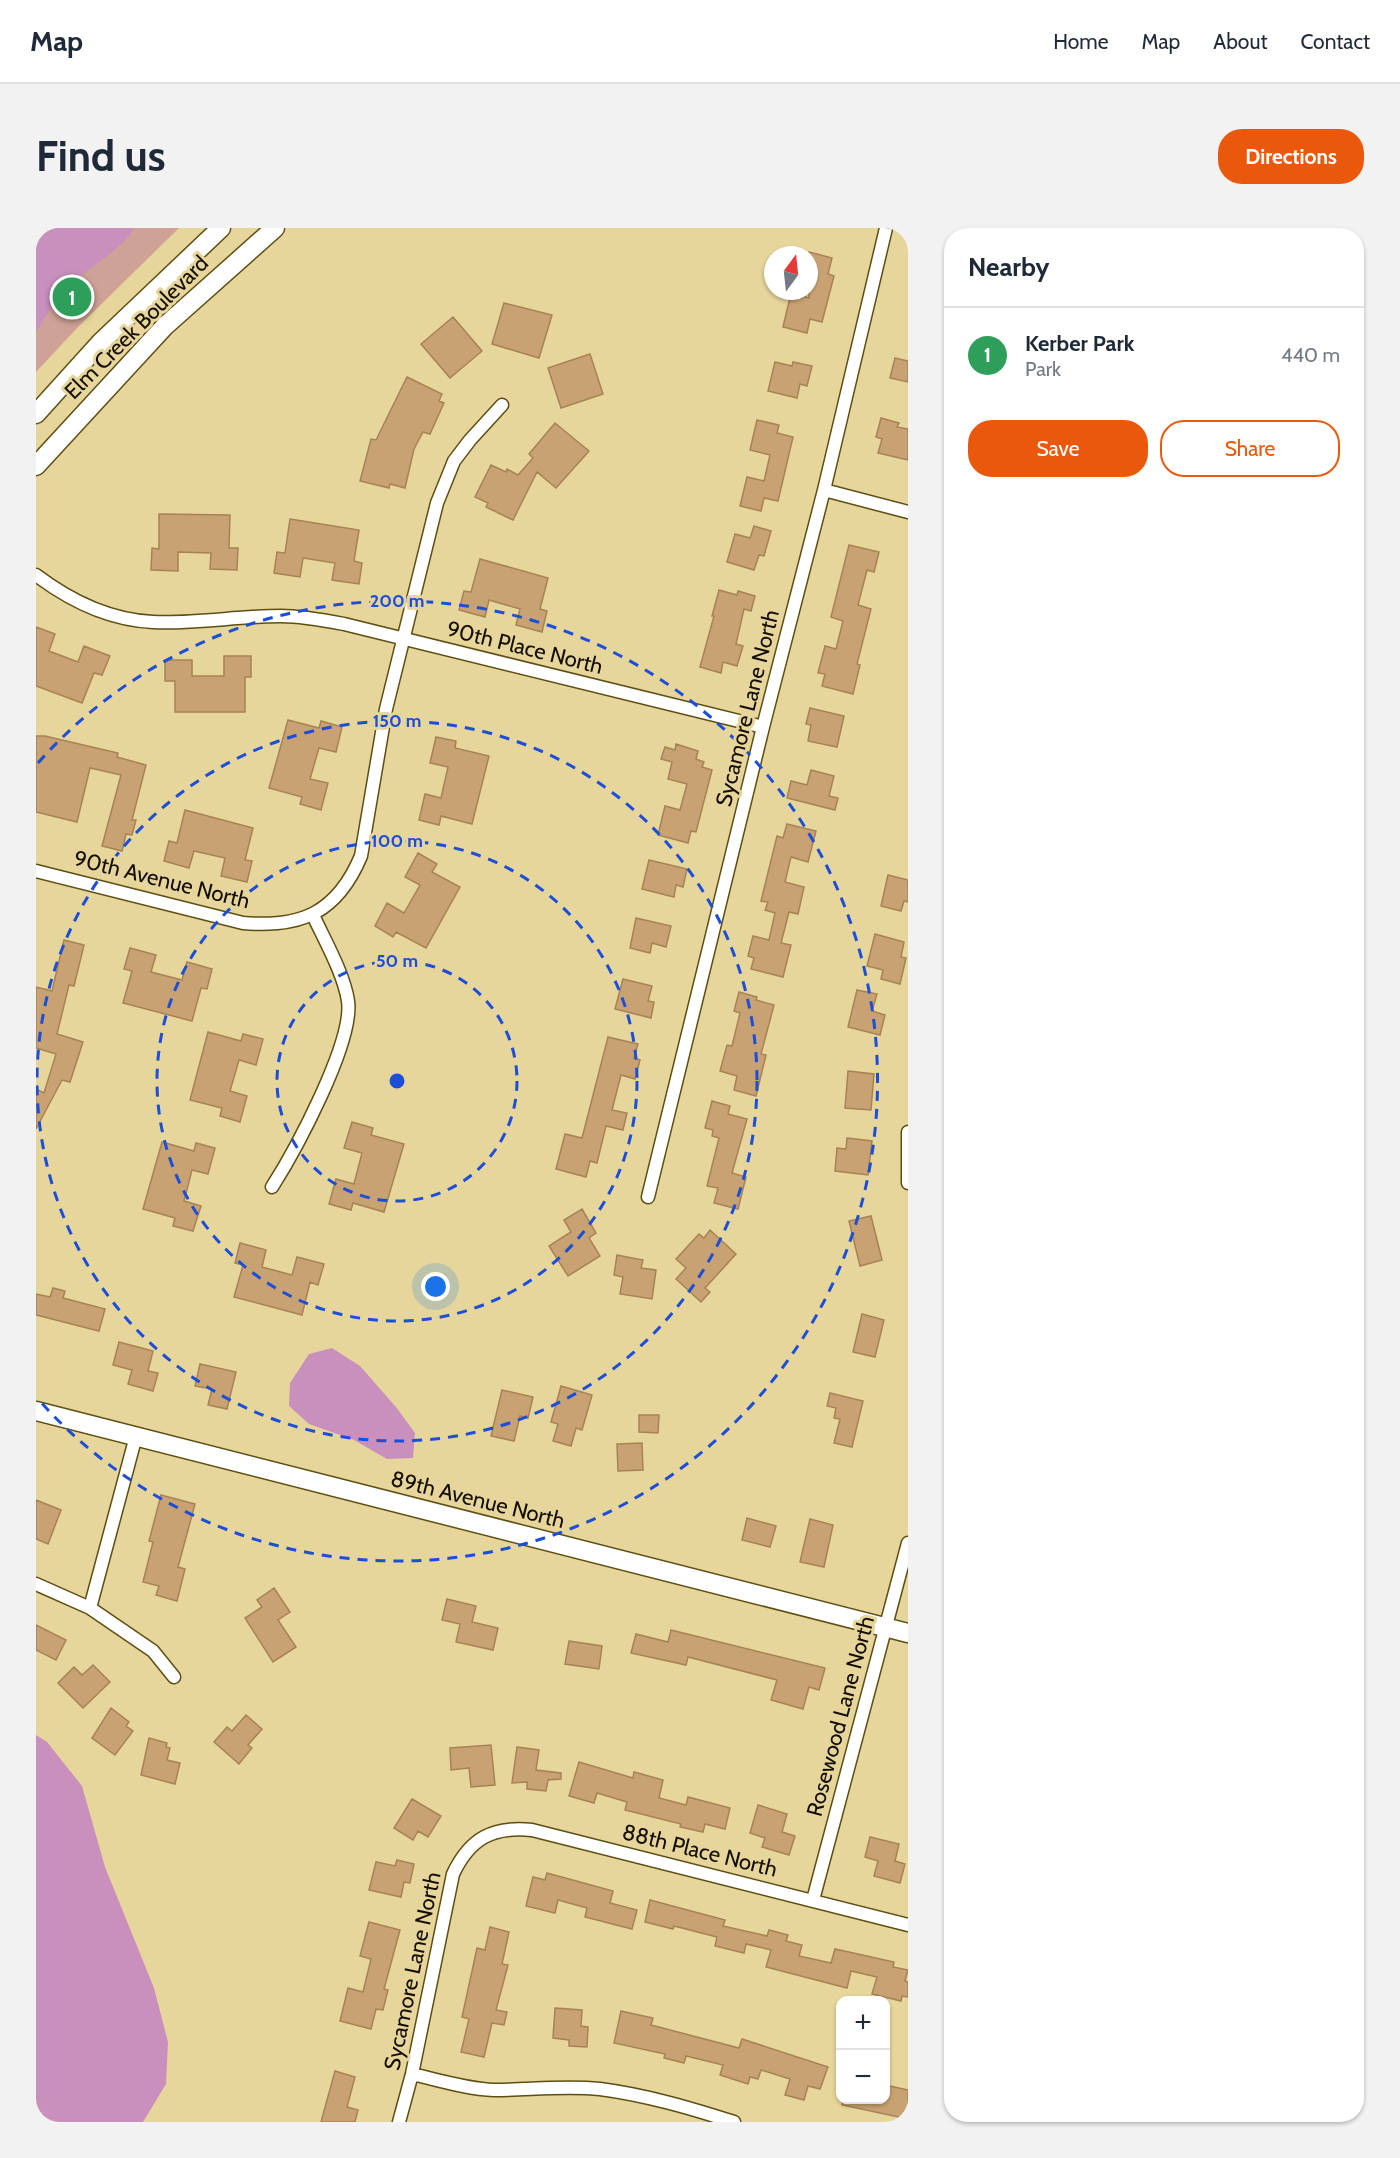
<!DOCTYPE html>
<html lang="en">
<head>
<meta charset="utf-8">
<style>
	:root { --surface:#fff; --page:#f2f2f3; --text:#1f2937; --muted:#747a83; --line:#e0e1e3; --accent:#ea580c }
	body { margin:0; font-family:Cabin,sans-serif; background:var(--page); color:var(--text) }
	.controls { position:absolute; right:18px; bottom:18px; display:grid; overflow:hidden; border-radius:12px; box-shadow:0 2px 4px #0004 }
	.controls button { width:54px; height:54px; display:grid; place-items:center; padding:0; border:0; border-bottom:2px solid var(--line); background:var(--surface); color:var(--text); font:30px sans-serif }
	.compass { position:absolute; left:728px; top:18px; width:54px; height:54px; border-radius:50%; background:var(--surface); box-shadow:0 2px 4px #0004; rotate:15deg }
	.you { position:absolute; left:400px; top:1059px; width:21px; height:21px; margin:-15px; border:4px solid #fff; border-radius:50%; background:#1a73e8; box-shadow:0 0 0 9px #1a73e833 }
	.badge { display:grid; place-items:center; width:39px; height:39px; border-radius:50%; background:var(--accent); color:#fff; font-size:20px; font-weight:700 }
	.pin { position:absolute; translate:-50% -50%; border:3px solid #fff; box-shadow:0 2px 6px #0006 }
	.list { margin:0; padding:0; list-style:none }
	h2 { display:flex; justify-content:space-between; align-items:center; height:78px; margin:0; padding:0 24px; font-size:26px }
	h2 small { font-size:20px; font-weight:400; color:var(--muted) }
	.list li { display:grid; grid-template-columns:39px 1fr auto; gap:18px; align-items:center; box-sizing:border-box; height:96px; padding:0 24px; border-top:2px solid var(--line) }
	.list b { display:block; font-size:22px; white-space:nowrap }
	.list p { margin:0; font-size:20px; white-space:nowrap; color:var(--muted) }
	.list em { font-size:20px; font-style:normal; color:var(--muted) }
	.actions { display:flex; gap:12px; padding:18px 24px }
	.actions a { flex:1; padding:14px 0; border:2px solid var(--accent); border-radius:24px; text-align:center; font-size:21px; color:var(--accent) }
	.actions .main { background:var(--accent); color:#fff }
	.map { position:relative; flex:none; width:872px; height:1894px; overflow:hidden; border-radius:24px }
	header { display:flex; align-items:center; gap:36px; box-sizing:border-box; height:84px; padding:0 30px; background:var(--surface); border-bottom:2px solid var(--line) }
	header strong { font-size:28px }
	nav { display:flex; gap:33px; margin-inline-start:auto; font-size:21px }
	.intro { display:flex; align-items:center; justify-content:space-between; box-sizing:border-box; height:144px; padding:0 36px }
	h1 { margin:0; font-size:42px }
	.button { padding:15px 27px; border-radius:24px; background:var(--accent); color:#fff; font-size:21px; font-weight:700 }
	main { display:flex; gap:36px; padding:0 36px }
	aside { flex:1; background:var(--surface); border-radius:24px; box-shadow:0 2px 4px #0004 }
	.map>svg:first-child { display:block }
</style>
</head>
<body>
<header>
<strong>Map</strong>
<nav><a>Home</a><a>Map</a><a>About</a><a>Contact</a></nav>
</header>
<div class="intro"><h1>Find us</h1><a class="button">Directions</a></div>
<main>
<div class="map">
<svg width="872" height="1894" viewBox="0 0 872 1894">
	<rect width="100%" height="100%" fill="#e7d69b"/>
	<path fill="#cfa297" d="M 0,0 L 143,0 L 43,98 L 0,144 Z"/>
	<path fill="#c990be" d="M 0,0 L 98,0 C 91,18 48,43 32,58 C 19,70 10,89 0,104 Z
		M 296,1120 L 324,1138 L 360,1179 L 379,1205 L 377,1230 L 351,1231 L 318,1212 L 273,1196 L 253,1178 L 254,1155 L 273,1126 Z
		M 0,1507 L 11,1514 L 46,1558 L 69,1639 L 118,1760 L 132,1814 L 130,1856 L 107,1894 L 0,1894 Z"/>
	<path fill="#c8a272" stroke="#a78353" stroke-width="1.5" d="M 773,24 L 796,30 L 792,46 L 798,48 L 786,94 L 774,91 L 771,105 L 747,99 L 755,65 L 773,70 Z
		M 468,75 L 516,87 L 503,130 L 456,116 Z
		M 417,89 L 446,123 L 414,150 L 385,116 Z
		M 554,126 L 567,166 L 525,180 L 512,140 Z
		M 859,130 L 872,133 L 872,154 L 854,150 Z
		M 739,134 L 756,138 L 757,134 L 776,138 L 771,158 L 764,156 L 761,170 L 732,163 Z
		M 371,149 L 406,166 L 403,173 L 408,175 L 394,206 L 387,204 L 378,221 L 369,260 L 354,256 L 353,260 L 324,253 L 335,211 L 340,212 Z
		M 845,190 L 863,195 L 861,199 L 872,201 L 872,232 L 842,225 L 846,211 L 840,209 Z
		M 721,192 L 743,197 L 741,205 L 757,209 L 742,273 L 728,270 L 725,283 L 704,278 L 711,249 L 728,253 L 734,227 L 714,222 Z
		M 519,195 L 553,223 L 520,260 L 501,244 L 477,292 L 450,279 L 452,275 L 439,269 L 455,237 L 470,244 L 471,241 L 482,247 L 497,230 L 493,226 Z
		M 123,286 L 194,287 L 193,320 L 202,320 L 201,342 L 174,341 L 175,325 L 142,324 L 142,343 L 115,342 L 116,320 L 123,321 Z
		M 254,291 L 323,302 L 318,333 L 326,335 L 323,356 L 296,352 L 299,335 L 267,330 L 264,349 L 238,345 L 241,324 L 249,325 Z
		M 718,298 L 735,303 L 728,328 L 723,327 L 718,342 L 691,334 L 699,306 L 714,310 Z
		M 813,317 L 843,324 L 838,344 L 831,342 L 822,377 L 835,381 L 821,436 L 824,437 L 817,466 L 786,458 L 789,446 L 782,445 L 789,418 L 800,421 L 807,393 L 795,389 Z
		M 444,331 L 512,350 L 504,381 L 511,383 L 506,404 L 480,397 L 484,381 L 453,372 L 449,389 L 423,382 L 428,363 L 435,364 Z
		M 683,362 L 701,367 L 702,363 L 719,368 L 715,383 L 708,381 L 700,416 L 707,418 L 701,438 L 687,434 L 685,445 L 664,439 L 678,388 L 676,388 Z
		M 0,399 L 19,406 L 13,423 L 42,434 L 48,418 L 74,428 L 66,447 L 58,445 L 46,475 L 0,458 Z
		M 188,428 L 215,428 L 215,449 L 209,449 L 209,484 L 139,484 L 139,453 L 129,453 L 129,432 L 156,432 L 156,448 L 188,448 Z
		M 774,480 L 808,488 L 801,519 L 772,513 L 775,497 L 770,496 Z
		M 252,492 L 283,500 L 285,493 L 306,499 L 300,524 L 283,520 L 274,551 L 292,555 L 285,582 L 264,576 L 266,569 L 233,560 Z
		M 0,508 L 9,508 L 82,525 L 81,529 L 110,537 L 96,592 L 100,592 L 96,607 L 90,606 L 86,623 L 66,618 L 85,547 L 54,540 L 41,594 L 0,584 Z
		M 400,509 L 420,513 L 419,520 L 453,528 L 436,596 L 405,588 L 403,597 L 383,592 L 389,566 L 405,570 L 412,539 L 394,535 Z
		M 640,516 L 662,523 L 660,531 L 668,534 L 666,539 L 676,542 L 660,604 L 655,603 L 652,615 L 622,607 L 629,578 L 644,582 L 651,556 L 632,551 L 636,534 L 625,531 L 629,519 L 639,522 Z
		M 775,542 L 798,548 L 793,568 L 802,570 L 799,582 L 751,570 L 755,553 L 771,557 Z
		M 149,582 L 217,600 L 209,632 L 216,633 L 211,654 L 185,648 L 189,630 L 158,623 L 153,640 L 128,633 L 133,613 L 141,615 Z
		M 751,596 L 780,603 L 772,634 L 755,629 L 749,654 L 768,659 L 762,686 L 753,684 L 745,715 L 755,717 L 747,749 L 715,741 L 718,730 L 712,728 L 717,708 L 733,712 L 739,685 L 729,682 L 732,674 L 725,673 L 741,608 L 747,610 Z
		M 382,625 L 401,636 L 396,644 L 424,659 L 390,720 L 360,704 L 357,709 L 339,698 L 351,675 L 368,685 L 384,657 L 369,649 Z
		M 613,632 L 651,641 L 647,659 L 640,657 L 638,669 L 606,661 Z
		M 852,647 L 872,652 L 872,674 L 868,673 L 865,683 L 845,678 Z
		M 600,690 L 635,698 L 630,719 L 616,715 L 614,725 L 594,720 Z
		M 839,706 L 868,714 L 865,729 L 870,730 L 864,756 L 845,751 L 847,742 L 831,738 Z
		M 28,712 L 48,717 L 38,758 L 33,757 L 21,806 L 47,814 L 34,854 L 26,852 L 0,901 L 0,861 L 8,865 L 20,826 L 0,820 L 0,759 L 16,763 Z
		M 94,720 L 120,727 L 115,744 L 146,752 L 151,734 L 176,741 L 171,761 L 165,760 L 156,793 L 87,775 L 96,743 L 88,741 Z
		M 587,751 L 616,758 L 612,773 L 618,774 L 615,790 L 579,781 Z
		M 821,762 L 841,766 L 836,783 L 849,787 L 844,807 L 812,799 Z
		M 703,764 L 721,769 L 720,772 L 738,777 L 725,826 L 730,827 L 720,868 L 698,862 L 701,848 L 684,843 L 691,817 L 696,818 L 704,785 L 698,783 Z
		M 172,804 L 205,813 L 207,806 L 227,811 L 220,837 L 203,832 L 194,863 L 211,868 L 204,894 L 184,888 L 186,880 L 154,872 Z
		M 572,809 L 602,816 L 598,830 L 604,832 L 599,851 L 585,847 L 576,882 L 591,885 L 587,902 L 570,898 L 561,935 L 554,933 L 550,949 L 520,941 L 529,906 L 546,910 Z
		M 812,843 L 838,846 L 835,882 L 809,880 Z
		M 676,873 L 694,878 L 692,886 L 711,891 L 696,945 L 710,949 L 702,981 L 678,975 L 682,960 L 671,958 L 683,910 L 676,908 L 677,902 L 669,900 Z
		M 316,894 L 337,900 L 335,907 L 368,916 L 348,984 L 317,975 L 315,982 L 293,976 L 300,951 L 318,956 L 326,925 L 308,920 Z
		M 811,910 L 836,913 L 832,947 L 799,943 L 801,920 L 810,921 Z
		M 126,914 L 158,923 L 160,915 L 179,920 L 172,946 L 156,942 L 148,973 L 165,978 L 157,1003 L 137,998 L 139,990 L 107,981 Z
		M 546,981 L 560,1005 L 553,1010 L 564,1028 L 532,1048 L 513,1018 L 535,1004 L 528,992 Z
		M 835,988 L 846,1032 L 824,1038 L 813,993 Z
		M 674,1002 L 700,1026 L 669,1060 L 674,1064 L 665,1074 L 640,1051 L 650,1040 L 640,1031 L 663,1006 L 668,1010 Z
		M 204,1015 L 230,1022 L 226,1039 L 256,1047 L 261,1029 L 288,1036 L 282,1057 L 274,1054 L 266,1087 L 198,1069 L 207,1037 L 199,1035 Z
		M 581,1027 L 607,1032 L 605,1040 L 620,1042 L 616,1071 L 584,1066 L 587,1049 L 578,1047 Z
		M 17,1060 L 29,1063 L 27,1070 L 69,1081 L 63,1103 L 0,1087 L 0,1066 L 14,1069 Z
		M 826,1086 L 848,1092 L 839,1129 L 817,1124 Z
		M 83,1114 L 117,1123 L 112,1143 L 122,1145 L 117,1163 L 92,1156 L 96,1142 L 77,1137 Z
		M 164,1136 L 200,1144 L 191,1181 L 172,1177 L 176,1161 L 159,1158 Z
		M 525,1158 L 556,1167 L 546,1202 L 540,1200 L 535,1218 L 517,1213 L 522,1196 L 515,1194 Z
		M 466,1162 L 497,1169 L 492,1190 L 484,1188 L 478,1213 L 455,1208 Z
		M 794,1165 L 827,1173 L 816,1219 L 798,1215 L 804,1191 L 798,1190 L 800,1180 L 791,1178 Z
		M 603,1187 L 623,1187 L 622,1205 L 603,1204 Z
		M 606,1215 L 607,1242 L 582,1243 L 581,1216 Z
		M 125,1267 L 159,1276 L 142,1339 L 149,1341 L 141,1373 L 120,1367 L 123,1358 L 107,1354 L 117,1314 L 113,1313 Z
		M 0,1272 L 25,1282 L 12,1316 L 0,1311 Z
		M 711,1290 L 740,1298 L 734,1319 L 706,1312 Z
		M 774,1291 L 797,1297 L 788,1339 L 764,1334 Z
		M 238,1360 L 254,1384 L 242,1392 L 260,1419 L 237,1434 L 209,1390 L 226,1379 L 221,1372 Z
		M 411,1371 L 440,1378 L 436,1394 L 462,1400 L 457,1422 L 420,1414 L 424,1396 L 406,1392 Z
		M 0,1397 L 30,1412 L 20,1432 L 0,1422 Z
		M 635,1402 L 789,1440 L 783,1462 L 773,1459 L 767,1481 L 735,1472 L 741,1452 L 652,1429 L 650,1437 L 595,1425 L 600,1406 L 632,1414 Z
		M 533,1413 L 566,1418 L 563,1441 L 529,1436 Z
		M 57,1437 L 74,1454 L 47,1480 L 22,1455 L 38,1439 L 46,1447 Z
		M 75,1480 L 93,1494 L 90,1498 L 97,1503 L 79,1527 L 56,1510 Z
		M 210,1487 L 226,1501 L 212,1517 L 216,1520 L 203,1536 L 178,1514 L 191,1499 L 196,1503 Z
		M 113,1510 L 131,1515 L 130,1519 L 134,1520 L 131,1532 L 144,1535 L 139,1556 L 105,1547 Z
		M 455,1517 L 459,1557 L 435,1559 L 433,1540 L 415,1542 L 414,1520 Z
		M 481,1519 L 503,1522 L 500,1542 L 525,1545 L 525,1551 L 512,1552 L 510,1563 L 491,1561 L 491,1554 L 476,1555 Z
		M 543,1534 L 597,1550 L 598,1544 L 627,1552 L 623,1570 L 650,1577 L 652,1569 L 694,1580 L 689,1601 L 669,1596 L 667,1604 L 644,1599 L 645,1596 L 589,1582 L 591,1574 L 561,1565 L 558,1575 L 533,1568 Z
		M 376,1571 L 405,1588 L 392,1609 L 382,1603 L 377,1612 L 358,1600 Z
		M 722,1577 L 751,1586 L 746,1604 L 759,1608 L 753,1627 L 726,1619 L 729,1610 L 714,1605 Z
		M 834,1609 L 863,1616 L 859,1633 L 869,1636 L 864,1655 L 838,1648 L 842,1633 L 829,1629 Z
		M 361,1632 L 378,1636 L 374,1655 L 368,1654 L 365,1669 L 333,1662 L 340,1634 L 359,1638 Z
		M 511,1645 L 577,1663 L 574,1675 L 601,1682 L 596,1701 L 549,1689 L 551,1680 L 522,1672 L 519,1685 L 490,1678 L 497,1649 L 509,1652 Z
		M 614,1672 L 689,1692 L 687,1698 L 731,1708 L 733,1702 L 752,1707 L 750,1713 L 766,1717 L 763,1728 L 795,1735 L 799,1721 L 858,1734 L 857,1739 L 872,1742 L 869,1753 L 872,1754 L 872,1769 L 866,1768 L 865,1773 L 836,1766 L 841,1749 L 815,1743 L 811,1760 L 730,1739 L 735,1722 L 710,1716 L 708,1725 L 679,1718 L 681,1709 L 638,1698 L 637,1701 L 609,1694 Z
		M 333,1694 L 364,1702 L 348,1761 L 352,1762 L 347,1782 L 340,1781 L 335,1801 L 304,1793 L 312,1760 L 327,1764 L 335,1731 L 324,1728 Z
		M 454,1699 L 473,1704 L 466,1736 L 472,1737 L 460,1782 L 471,1784 L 468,1797 L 456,1795 L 448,1829 L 425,1824 L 433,1791 L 426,1789 L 441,1720 L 449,1722 Z
		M 519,1780 L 546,1782 L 545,1798 L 552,1799 L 551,1819 L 533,1818 L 533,1812 L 517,1810 Z
		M 585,1783 L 617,1790 L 615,1797 L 703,1820 L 706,1811 L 792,1839 L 784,1861 L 772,1858 L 768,1872 L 749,1867 L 754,1851 L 725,1842 L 722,1851 L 714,1849 L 712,1856 L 684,1847 L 687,1837 L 650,1828 L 648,1835 L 628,1830 L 629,1826 L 578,1815 Z
		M 299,1843 L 319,1849 L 311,1879 L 322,1882 L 319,1894 L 285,1894 Z
		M 849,1857 L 872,1862 L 872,1891 L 806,1877 L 807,1872 L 849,1872 Z"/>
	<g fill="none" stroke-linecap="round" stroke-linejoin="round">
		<g stroke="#5d4e12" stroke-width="15">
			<path id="street" d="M 788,262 L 872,284
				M 0,347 C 33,372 74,392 117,394 C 160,396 202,388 245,388 C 266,388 287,392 308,396 L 727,499
				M 0,643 L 207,695 C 265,700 301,685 325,628 L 350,481 L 401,275 L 418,233 L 434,212 L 466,177
				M 872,904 L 872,955
				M 236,959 C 259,923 318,814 312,773 C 308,746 289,713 277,687
				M 612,969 L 727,499 L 788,262 L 850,0
				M 0,1356 L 54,1380 L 117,1423 L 138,1449
				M 54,1380 L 100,1208
				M 777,1672 L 872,1315
				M 376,1846 C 402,1852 431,1861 458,1862 C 493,1862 528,1857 564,1861 C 610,1867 654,1880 698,1894
				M 363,1894 L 376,1846 L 417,1646 C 434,1610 457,1598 496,1602 L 872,1697"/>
		</g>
		<g stroke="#5d4e12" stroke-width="21">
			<path id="secondary" d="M 0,186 L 65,114 L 185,0
				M 0,238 L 129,98 L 239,0
				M 0,1183 L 872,1405"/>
		</g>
		<use href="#street" stroke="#fff" stroke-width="12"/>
		<use href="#secondary" stroke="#fff" stroke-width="18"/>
	</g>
	<g fill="none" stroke="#1d4ed8" stroke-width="3" stroke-dasharray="10 8">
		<circle cx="361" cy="853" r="120"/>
		<circle cx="361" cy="853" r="240"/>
		<circle cx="361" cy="853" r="360"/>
		<path d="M2 535A480 480 0 1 1 2 1171"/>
	</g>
	<g text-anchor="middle" stroke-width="6" stroke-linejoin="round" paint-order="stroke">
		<g font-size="22" fill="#140d00" stroke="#e7d69b">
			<text transform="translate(100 99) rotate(-45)" y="8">Elm Creek Boulevard</text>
			<text transform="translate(489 419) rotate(14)" y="8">90th Place North</text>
			<text transform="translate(711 480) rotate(-76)" y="8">Sycamore Lane North</text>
			<text transform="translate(126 651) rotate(14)" y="8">90th Avenue North</text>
			<text transform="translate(442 1271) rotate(14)" y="8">89th Avenue North</text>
			<text transform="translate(804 1488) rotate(-75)" y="8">Rosewood Lane North</text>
			<text transform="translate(664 1622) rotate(14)" y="8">88th Place North</text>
			<text transform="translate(376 1743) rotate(-78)" y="8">Sycamore Lane North</text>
		</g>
	</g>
	<circle cx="361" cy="853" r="9" fill="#1d4ed8" stroke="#e7d69b" stroke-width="3"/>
	<g font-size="18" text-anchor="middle" font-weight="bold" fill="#1d4ed8" stroke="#e7d69b" stroke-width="6" stroke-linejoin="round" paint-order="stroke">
		<text x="361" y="379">200 m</text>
		<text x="361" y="499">150 m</text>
		<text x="361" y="619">100 m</text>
		<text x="361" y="739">50 m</text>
	</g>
</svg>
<div class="controls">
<button>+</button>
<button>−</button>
</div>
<svg class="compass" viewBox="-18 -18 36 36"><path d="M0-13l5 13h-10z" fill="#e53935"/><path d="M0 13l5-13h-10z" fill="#747a83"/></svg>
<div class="you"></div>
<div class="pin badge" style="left:36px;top:69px;background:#2e9e5b">1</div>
</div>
<aside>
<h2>Nearby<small></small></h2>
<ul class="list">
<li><span class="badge" style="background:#2e9e5b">1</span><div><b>Kerber Park</b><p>Park</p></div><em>440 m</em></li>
</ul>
<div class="actions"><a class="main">Save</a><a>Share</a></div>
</aside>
</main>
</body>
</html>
